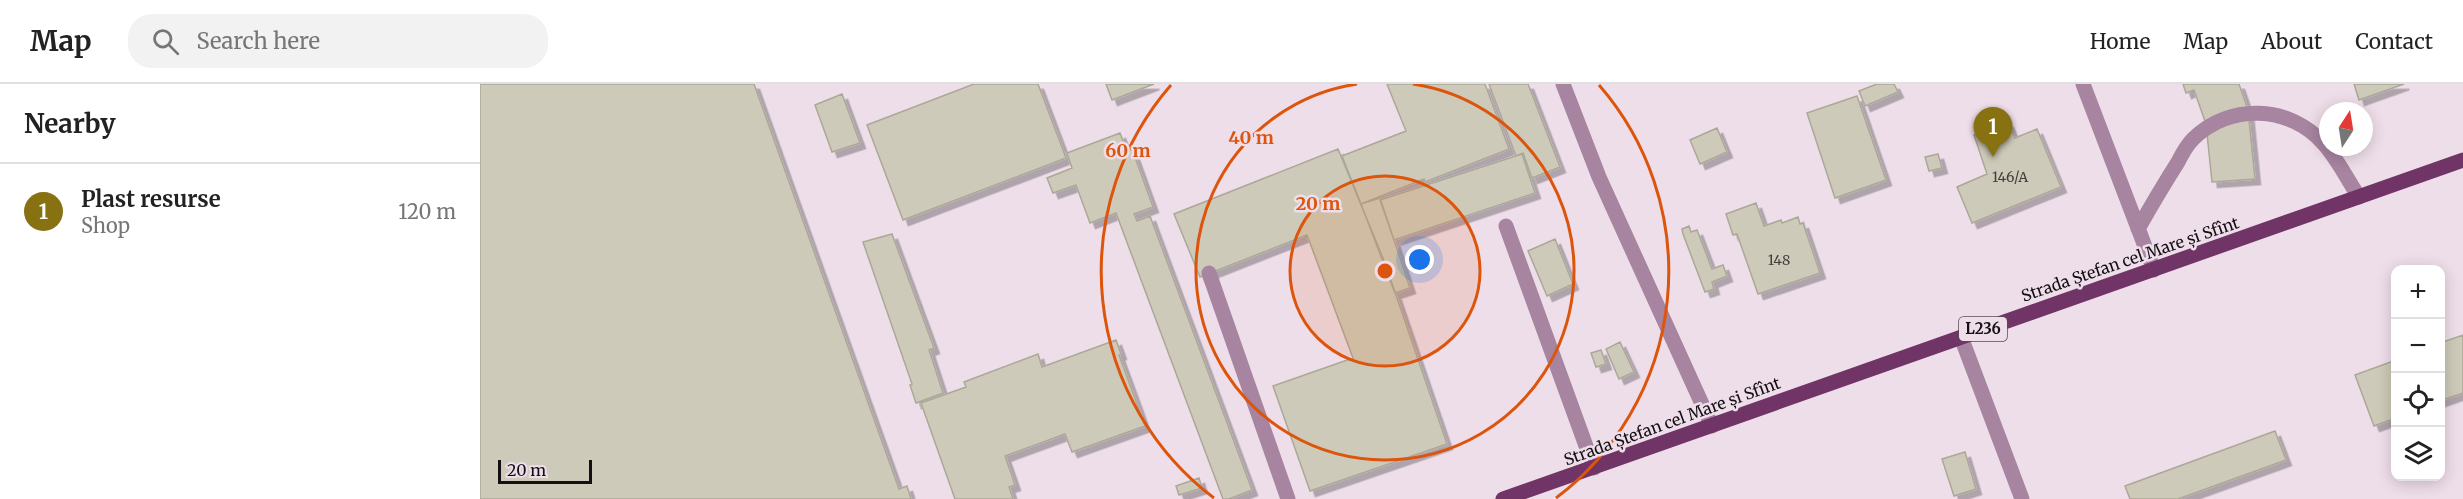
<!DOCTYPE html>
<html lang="en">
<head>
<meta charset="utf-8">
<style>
	:root { --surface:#fff; --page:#f2f2f2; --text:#222; --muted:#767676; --line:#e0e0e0; --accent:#877111 }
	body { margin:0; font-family:Merriweather,serif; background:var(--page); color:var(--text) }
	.controls { position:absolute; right:18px; bottom:18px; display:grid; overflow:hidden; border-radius:12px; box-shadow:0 3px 15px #0003 }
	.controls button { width:54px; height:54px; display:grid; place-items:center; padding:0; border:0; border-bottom:2px solid var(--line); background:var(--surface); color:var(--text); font:30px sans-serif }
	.compass { position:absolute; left:1839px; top:18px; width:54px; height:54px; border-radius:50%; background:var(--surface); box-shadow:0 3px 15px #0003; rotate:12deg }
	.scale { position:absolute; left:18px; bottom:15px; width:94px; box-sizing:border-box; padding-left:6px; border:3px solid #140f13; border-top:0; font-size:16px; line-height:21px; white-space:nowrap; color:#140f13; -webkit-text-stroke:4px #eedeea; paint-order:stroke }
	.you { position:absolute; left:940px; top:176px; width:21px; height:21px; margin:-15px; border:4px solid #fff; border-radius:50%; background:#1a73e8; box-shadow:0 0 0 9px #1a73e833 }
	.badge { display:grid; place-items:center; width:39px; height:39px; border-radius:50%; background:var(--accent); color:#fff; font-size:20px; font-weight:700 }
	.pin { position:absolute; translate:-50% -50px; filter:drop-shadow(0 2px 3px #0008) }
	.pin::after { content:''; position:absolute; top:32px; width:21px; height:18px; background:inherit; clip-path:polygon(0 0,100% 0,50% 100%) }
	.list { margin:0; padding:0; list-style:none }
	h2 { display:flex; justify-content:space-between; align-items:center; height:78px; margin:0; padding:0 24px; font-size:26px }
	h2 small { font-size:20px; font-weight:400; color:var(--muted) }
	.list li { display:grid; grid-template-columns:39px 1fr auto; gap:18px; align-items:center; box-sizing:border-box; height:96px; padding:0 24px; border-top:2px solid var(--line) }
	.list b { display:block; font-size:22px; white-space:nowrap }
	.list p { margin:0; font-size:20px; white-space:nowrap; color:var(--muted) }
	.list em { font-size:20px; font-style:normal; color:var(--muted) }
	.icon { flex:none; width:33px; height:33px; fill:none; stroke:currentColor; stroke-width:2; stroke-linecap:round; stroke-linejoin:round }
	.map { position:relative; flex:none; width:1983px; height:415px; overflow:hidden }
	header { display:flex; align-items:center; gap:36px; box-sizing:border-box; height:84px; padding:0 30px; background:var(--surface); border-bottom:2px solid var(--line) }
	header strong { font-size:28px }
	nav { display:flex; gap:33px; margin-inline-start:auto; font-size:21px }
	.search { width:420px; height:54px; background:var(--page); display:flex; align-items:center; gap:15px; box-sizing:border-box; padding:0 21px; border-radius:24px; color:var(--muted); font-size:22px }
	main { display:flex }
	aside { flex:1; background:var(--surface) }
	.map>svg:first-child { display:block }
</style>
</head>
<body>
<header>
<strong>Map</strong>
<div class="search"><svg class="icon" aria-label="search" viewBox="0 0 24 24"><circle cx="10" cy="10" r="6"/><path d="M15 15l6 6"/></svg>Search here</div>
<nav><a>Home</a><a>Map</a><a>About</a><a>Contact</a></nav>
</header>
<main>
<aside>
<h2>Nearby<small></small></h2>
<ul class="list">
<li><span class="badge">1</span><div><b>Plast resurse</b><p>Shop</p></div><em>120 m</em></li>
</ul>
</aside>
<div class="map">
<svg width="1983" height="415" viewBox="0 0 1983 415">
	<defs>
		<filter id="shadow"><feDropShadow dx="5.5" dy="5.5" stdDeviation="0" flood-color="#0004"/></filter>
	</defs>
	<rect width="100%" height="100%" fill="#eedeea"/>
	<path fill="#cecab9" stroke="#aca898" stroke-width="1.5" filter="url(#shadow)" d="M 0,0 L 274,0 L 419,405 L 427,402 L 431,415 L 0,415 Z
		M 494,0 L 558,0 L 586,74 L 423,136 L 387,41 Z
		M 626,0 L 674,0 L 632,16 Z
		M 907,0 L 1005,0 L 1029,65 L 945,98 L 944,95 L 881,120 L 862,72 L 926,47 Z
		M 1009,0 L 1048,0 L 1080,83 L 1052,94 L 1043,69 L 1036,72 Z
		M 1397,0 L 1414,0 L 1418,8 L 1385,22 L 1379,7 Z
		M 1703,0 L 1759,0 L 1768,26 L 1775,95 L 1732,98 L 1726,40 L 1714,6 L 1706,9 Z
		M 1874,0 L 1924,0 L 1879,16 Z
		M 362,10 L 380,59 L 352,68 L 335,21 Z
		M 1377,12 L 1406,96 L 1355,114 L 1327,29 Z
		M 1528,38 L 1535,54 L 1557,45 L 1581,103 L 1492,139 L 1477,103 L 1507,90 L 1494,51 Z
		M 1237,44 L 1247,68 L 1220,80 L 1210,56 Z
		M 640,49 L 647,67 L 652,65 L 673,123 L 654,130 L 657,137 L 670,132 L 772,406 L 749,415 L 743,415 L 636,129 L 610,139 L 596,101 L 573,109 L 567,94 L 592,84 L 587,69 Z
		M 858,65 L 905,179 L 967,360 L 830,407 L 793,302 L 873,274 L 827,151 L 720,193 L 694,130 Z
		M 1042,70 L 1055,109 L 914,156 L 900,116 Z
		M 1458,70 L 1462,84 L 1449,87 L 1445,73 Z
		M 900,114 L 930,204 L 915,209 L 881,120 Z
		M 1276,119 L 1284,142 L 1301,136 L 1302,139 L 1318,133 L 1320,140 L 1323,139 L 1340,189 L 1278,210 L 1257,150 L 1253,151 L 1246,130 Z
		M 1209,142 L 1211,148 L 1217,146 L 1232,185 L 1243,181 L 1247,192 L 1232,198 L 1234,205 L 1225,208 L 1203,150 L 1202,145 Z
		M 412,150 L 454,264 L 449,266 L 463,309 L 436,319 L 430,301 L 432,300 L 383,158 Z
		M 1075,155 L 1093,200 L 1067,212 L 1048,167 Z
		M 1983,251 L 1983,309 L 1960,317 L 1960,259 Z
		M 636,256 L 641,270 L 639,271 L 665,342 L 592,368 L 585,350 L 525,372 L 535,401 L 529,403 L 533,415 L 475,415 L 441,319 L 486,303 L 484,298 L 558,270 L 562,283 Z
		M 1140,258 L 1154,288 L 1139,295 L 1126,265 Z
		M 1121,266 L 1126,280 L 1116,283 L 1111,269 Z
		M 1916,276 L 1916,334 L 1894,342 L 1875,291 Z
		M 1795,347 L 1806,376 L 1698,415 L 1650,415 L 1645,402 Z
		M 1485,368 L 1496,405 L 1474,412 L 1462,375 Z
		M 719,394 L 722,404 L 699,411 L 696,402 Z"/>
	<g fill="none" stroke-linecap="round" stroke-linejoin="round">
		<path stroke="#a784a0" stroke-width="15" d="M 1083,0 L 1119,93 L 1232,342
			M 1603,0 L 1674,186
			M 1026,142 L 1114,384
			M 1658,145 C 1671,122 1684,100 1698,78 C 1702,70 1707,61 1713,55 C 1750,19 1809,21 1843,59 C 1857,74 1867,95 1879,113
			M 729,189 L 808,415"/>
		<path stroke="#a784a0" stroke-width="15" d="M 1481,253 L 1542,415"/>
		<path stroke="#703566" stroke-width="15" d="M 1023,415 L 1983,76"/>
	</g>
	<circle cx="905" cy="187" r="95" fill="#dd550c" fill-opacity=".12"/>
	<g fill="none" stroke="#dd550c" stroke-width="3">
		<circle cx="905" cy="187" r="95"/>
		<path d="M933 0A189 189 0 1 1 877 0"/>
		<path d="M734 414A284 284 0 0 1 691 1M1119 1A284 284 0 0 1 1076 414"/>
	</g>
	<g text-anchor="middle" stroke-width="5" stroke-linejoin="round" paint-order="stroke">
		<g font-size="14" fill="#423e3c">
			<text x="1530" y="98">146/A</text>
			<text x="1299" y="181">148</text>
		</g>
		<rect fill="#eedeea" stroke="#554d54" stroke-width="1.5" x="1479" y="233" width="48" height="24" rx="4.5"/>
		<g font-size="15" font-weight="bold" fill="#140f13">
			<text x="1503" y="250">L236</text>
		</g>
		<g font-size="16" fill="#140f13" stroke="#eedeea">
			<text transform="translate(1650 175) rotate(-19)" y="6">Strada Ștefan cel Mare și Sfînt</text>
			<text transform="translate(1192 337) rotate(-20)" y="6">Strada Ștefan cel Mare și Sfînt</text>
		</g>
	</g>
	<circle cx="905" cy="187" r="9" fill="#dd550c" stroke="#eedeea" stroke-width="3"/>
	<g font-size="18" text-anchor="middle" font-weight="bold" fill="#dd550c" stroke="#eedeea" stroke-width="5" stroke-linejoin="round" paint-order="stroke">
		<text x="771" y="60">40 m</text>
		<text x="648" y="73">60 m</text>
		<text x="838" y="126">20 m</text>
	</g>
</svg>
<div class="controls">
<button>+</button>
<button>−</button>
<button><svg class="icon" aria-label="locate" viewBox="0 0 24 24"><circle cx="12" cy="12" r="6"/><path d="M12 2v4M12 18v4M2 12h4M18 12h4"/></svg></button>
<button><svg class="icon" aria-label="layers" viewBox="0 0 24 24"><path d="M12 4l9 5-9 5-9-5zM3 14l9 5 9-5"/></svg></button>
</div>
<svg class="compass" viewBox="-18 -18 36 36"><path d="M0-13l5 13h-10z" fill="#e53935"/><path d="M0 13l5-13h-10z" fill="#767676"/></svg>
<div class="scale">20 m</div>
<div class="you"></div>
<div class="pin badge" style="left:1513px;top:73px">1</div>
</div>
</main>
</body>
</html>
